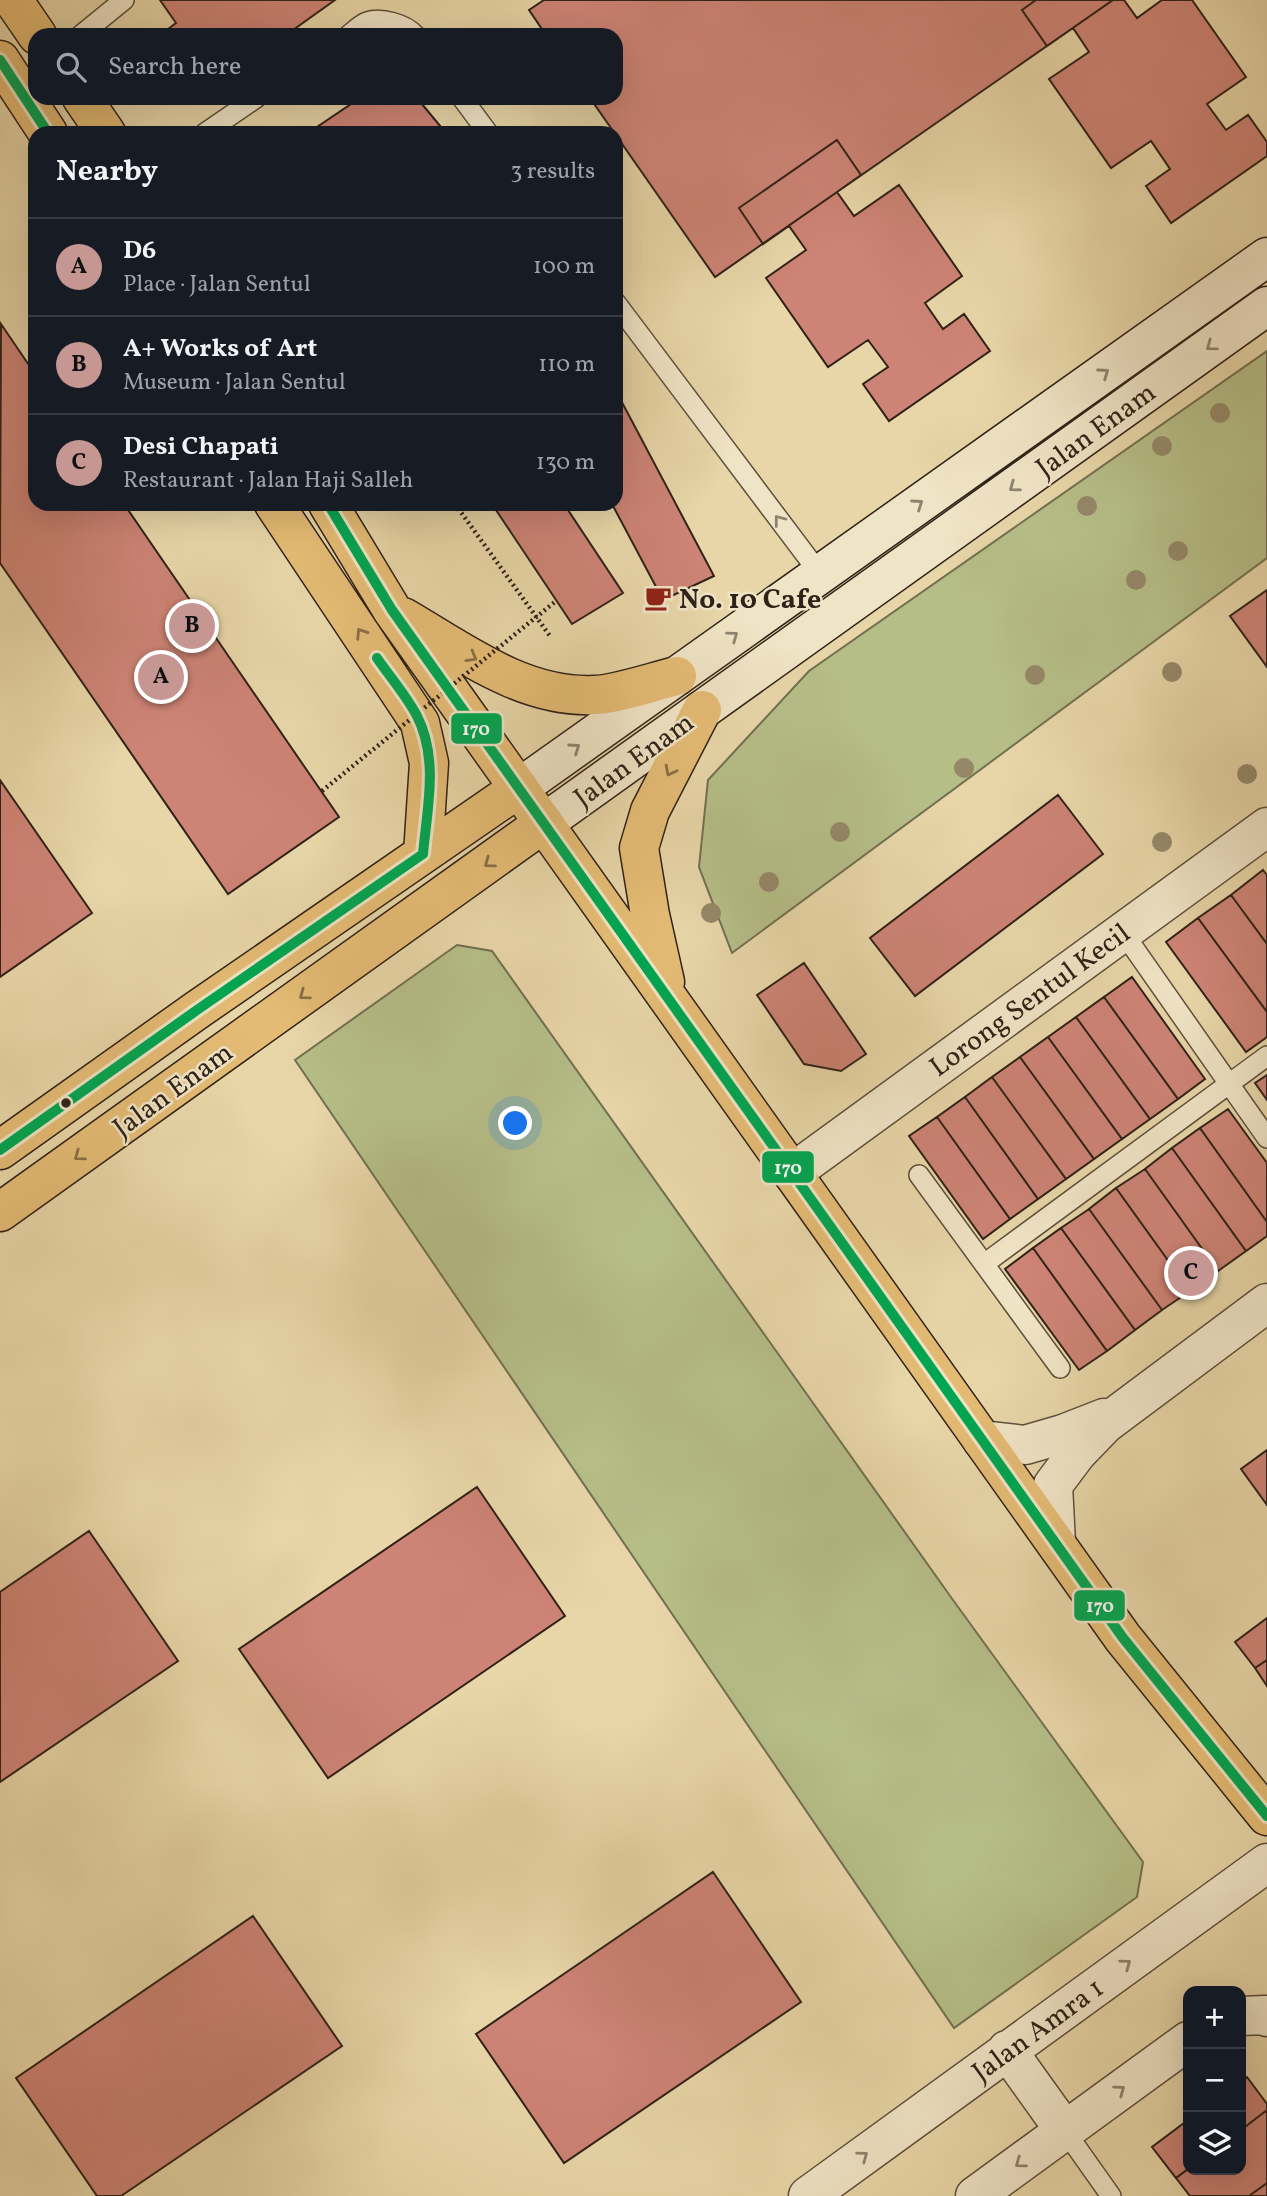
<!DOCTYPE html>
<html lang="en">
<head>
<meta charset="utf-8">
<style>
	:root { --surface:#171b24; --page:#20242c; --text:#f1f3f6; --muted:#9ea1a6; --line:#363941; --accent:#c59692 }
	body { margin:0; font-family:Vollkorn,serif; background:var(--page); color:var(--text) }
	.controls { position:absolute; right:21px; bottom:21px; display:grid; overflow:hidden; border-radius:14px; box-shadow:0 7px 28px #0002 }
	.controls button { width:63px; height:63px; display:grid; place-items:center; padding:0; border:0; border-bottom:2px solid var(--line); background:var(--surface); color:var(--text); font:35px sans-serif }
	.you { position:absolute; left:516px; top:1124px; width:24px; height:24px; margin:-18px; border:5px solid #fff; border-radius:50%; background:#1a73e8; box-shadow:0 0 0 10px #1a73e833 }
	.badge { display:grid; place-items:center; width:46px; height:46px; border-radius:50%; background:var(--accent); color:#111; font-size:23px; font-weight:700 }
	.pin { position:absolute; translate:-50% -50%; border:4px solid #fff; box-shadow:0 2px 7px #0006 }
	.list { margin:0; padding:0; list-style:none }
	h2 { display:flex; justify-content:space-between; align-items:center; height:91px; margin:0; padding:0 28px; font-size:30px }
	h2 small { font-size:23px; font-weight:400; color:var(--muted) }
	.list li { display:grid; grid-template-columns:46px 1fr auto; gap:21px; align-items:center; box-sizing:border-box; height:98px; padding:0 28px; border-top:2px solid var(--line) }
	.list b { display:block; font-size:26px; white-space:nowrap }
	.list p { margin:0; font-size:23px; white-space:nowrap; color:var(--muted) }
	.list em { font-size:23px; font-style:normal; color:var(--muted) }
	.icon { flex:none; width:38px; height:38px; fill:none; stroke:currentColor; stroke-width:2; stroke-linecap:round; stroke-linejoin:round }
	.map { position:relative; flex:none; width:1267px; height:2196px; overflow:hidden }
	.search { position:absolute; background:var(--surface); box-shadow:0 7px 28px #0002; left:28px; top:28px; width:595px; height:77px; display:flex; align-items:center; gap:18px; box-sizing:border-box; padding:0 24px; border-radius:21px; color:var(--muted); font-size:26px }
	.panel { position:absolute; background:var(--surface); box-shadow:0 7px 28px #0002; left:28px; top:126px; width:595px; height:385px; border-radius:21px }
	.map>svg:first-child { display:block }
</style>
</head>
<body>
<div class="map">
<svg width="1267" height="2196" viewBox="0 0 1267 2196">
	<rect width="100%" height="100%" fill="#e8d6a8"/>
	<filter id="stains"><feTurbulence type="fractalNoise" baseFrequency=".00286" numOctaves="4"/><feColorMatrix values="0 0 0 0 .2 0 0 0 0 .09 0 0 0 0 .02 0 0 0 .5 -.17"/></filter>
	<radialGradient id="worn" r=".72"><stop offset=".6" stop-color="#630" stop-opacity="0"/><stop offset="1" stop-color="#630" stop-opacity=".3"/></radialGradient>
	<path fill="#b6be88" stroke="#727050" stroke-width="2" d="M 1267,351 L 1267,558 L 732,953 L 699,867 L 708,780 L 809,671 Z
		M 457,945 L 492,951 L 953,1600 L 1143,1862 L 1137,1897 L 954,2028 L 295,1060 Z"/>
	<path fill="#cd8375" stroke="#2f2217" stroke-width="2" d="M 160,0 L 335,0 L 286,35 L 160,35 L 176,23 Z
		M 544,0 L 1113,0 L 715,277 L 590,98 L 616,98 L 616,35 L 546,35 L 529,10 Z
		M 1036,0 L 1124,0 L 1137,18 L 1162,0 L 1192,0 L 1246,77 L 1207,104 L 1226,130 L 1248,115 L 1267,142 L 1267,156 L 1171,223 L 1146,186 L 1170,169 L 1151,141 L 1111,168 L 1049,79 L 1089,52 L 1073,28 L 1047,46 L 1022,10 Z
		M 360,98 L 417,98 L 446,133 L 308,133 Z
		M 837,140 L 861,175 L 837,192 L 854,216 L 899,185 L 962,276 L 925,303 L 943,329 L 964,314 L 990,351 L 889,421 L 863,384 L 888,367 L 868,340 L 828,367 L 766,278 L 806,250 L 789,226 L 763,244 L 739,208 Z
		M 1,324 L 35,374 L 35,504 L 124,504 L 339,817 L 228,894 L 0,563 Z
		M 616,391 L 714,576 L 663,600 L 612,504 L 616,504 Z
		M 492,504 L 564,504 L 623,593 L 572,624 Z
		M 1267,590 L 1267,667 L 1230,616 Z
		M 0,780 L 92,913 L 0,977 Z
		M 1058,795 L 1103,854 L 915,996 L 870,938 Z
		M 1263,870 L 1267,875 L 1267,944 L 1231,895 Z
		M 1231,895 L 1267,944 L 1267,1012 L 1198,918 Z
		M 1198,918 L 1267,1012 L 1267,1037 L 1246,1052 L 1166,942 Z
		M 804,963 L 866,1054 L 841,1071 L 804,1064 L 757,995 Z
		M 1132,977 L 1205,1079 L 1178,1099 L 1104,997 Z
		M 1104,997 L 1178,1099 L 1150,1119 L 1076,1017 Z
		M 1076,1017 L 1150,1119 L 1122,1139 L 1048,1037 Z
		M 1048,1037 L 1122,1139 L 1094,1159 L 1020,1057 Z
		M 1020,1057 L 1094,1159 L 1066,1179 L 992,1077 Z
		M 1267,1075 L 1267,1100 L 1255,1083 Z
		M 992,1077 L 1066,1179 L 1038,1199 L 965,1097 Z
		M 965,1097 L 1038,1199 L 1010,1219 L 937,1117 Z
		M 1228,1109 L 1267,1163 L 1267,1222 L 1200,1128 Z
		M 937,1117 L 1010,1219 L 983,1239 L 909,1136 Z
		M 1200,1128 L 1267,1222 L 1267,1236 L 1246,1251 L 1172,1148 Z
		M 1172,1148 L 1246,1251 L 1218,1271 L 1145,1169 Z
		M 1145,1169 L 1218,1271 L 1190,1291 L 1116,1188 Z
		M 1116,1188 L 1190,1291 L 1162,1310 L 1089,1209 Z
		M 1089,1209 L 1162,1310 L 1135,1330 L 1061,1228 Z
		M 1061,1228 L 1135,1330 L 1107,1351 L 1033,1248 Z
		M 1033,1248 L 1107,1351 L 1079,1370 L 1005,1269 Z
		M 1267,1450 L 1267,1505 L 1241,1469 Z
		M 477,1487 L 565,1616 L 328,1778 L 239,1649 Z
		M 89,1531 L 178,1661 L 0,1782 L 0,1592 Z
		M 1267,1618 L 1267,1660 L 1255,1668 L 1235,1642 Z
		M 1267,1660 L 1267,1686 L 1255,1668 Z
		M 713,1872 L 801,2002 L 564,2163 L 476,2034 Z
		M 253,1916 L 342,2046 L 121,2196 L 97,2196 L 16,2078 Z
		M 1247,2077 L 1267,2104 L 1267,2110 L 1241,2130 L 1241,2081 Z
		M 1267,2110 L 1267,2183 L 1249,2196 L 1190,2196 L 1176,2178 L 1188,2169 L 1241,2170 L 1241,2130 Z
		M 1188,2120 L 1188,2169 L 1176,2178 L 1152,2147 Z
		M 1267,2183 L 1267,2196 L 1249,2196 Z"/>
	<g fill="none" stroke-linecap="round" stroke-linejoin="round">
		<g stroke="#5d4f3b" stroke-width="22">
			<path id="lane" d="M 81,35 L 124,0
				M 349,35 C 354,31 361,24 367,22 C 381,17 405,24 415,35
				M 462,98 L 488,133
				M 205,133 L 256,98
				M 616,303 L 820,574
				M 1122,931 L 1267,1138
				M 919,1175 L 1060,1368
				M 984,1264 L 1267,1056
				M 1065,2131 L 1111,2196"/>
		</g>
		<g stroke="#5d4f3b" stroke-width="41">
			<path id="street" d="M 792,1173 L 1267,827
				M 982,1440 L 1025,1445 L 1063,1434 L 1104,1418
				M 1056,1543 L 1053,1485 L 1077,1453 L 1105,1424 L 1267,1303
				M 1241,2016 L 1265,2015 L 1267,2017
				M 1007,2050 L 1065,2131
				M 808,2196 L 1267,1863
				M 975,2196 L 1188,2041"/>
		</g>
		<g stroke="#2f2217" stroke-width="41">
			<path id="secondary" d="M 519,788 L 1267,257
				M 544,823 L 1267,306"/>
		</g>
		<g stroke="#2f2217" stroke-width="41">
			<path id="primary" d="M 13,0 L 37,35
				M 0,60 L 48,133
				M 82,98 L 106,133
				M 274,504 L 420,723 L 429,763 L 423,854
				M 328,504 L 392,610 L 1123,1638 L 1267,1816
				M 403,617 C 462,651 522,698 594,695 C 615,695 655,681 677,676
				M 665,982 L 650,915 L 639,848 L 650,811 L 702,710
				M 0,1150 L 197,1010 L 519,788
				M 0,1212 L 544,823"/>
		</g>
		<path stroke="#2f2217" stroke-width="4.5" stroke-dasharray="2 3.5" stroke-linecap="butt" d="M 455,504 L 550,636"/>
		<use href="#lane" stroke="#f0e4c6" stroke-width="19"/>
		<use href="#street" stroke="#f0e4c6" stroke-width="38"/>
		<use href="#secondary" stroke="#f0e4c6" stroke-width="38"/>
		<use href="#primary" stroke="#e4bb74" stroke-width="38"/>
		<path stroke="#2f2217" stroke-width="4.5" stroke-dasharray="2 3.5" stroke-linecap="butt" d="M 322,791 L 556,601"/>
		<g stroke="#f0e4c6" stroke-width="16">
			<path id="bus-1" d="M 0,60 L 48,133
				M 328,504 L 392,610 L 1123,1638 L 1267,1816
				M 0,1150 L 197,1010 L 423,854 C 427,809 439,759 417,716 C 406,695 390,677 377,658"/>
		</g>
		<use href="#bus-1" stroke="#00a651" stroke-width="10"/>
	</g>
	<g fill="#958868">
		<circle cx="1220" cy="413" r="10"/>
		<circle cx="1162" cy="446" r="10"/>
		<circle cx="1087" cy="506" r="10"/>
		<circle cx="1178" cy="551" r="10"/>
		<circle cx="1136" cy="580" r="10"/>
		<circle cx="1172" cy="672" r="10"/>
		<circle cx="1035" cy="675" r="10"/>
		<circle cx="964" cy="768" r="10"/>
		<circle cx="1247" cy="774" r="10"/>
		<circle cx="840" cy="832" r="10"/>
		<circle cx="1162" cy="842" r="10"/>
		<circle cx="769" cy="882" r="10"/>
		<circle cx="711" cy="913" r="10"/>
	</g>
	<defs><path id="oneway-chevron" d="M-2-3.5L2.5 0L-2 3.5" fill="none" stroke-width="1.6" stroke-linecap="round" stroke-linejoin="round" transform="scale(1.75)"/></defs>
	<g stroke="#90836e">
		<use href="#oneway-chevron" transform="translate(1211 346) rotate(144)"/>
		<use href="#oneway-chevron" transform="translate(1104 373) rotate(-35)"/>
		<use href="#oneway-chevron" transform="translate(1014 487) rotate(144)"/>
		<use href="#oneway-chevron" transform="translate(918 504) rotate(-35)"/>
		<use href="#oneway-chevron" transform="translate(779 520) rotate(-127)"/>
		<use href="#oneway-chevron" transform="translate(733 636) rotate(-36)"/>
		<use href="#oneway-chevron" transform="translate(575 748) rotate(-35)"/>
		<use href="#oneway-chevron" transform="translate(1126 1964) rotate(-36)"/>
		<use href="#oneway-chevron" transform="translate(1120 2090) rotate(-36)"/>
		<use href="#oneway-chevron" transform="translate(863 2156) rotate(-36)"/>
		<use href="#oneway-chevron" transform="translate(1020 2163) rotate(144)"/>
	</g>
	<g stroke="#8a6e46">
		<use href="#oneway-chevron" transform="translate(361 633) rotate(-123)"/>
		<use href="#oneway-chevron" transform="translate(472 657) rotate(30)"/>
		<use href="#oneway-chevron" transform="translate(670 771) rotate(117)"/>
		<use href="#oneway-chevron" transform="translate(489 863) rotate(144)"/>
		<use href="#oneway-chevron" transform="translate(304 995) rotate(144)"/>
		<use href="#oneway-chevron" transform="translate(79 1156) rotate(144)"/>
	</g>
	<defs>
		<g id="cafe-bare" transform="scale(2.1)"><path d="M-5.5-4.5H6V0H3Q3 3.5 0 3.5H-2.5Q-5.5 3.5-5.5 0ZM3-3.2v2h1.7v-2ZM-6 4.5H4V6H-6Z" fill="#8f2418" stroke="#f0e4c6" stroke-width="2.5" paint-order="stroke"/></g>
	</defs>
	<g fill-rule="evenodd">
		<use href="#cafe-bare" x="658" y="598"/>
	</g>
	<circle fill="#2f2217" stroke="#f0e4c6" stroke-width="2.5" cx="66" cy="1103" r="6"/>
	<g text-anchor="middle" stroke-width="5" stroke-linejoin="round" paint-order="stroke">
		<g font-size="28" fill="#2f2217" stroke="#f0e4c6">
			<text transform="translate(1095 429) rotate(-36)" y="10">Jalan Enam</text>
			<text transform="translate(633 759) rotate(-36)" y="10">Jalan Enam</text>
			<text transform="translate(1029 999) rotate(-36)" y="10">Lorong Sentul Kecil</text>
			<text transform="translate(172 1089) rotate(-36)" y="10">Jalan Enam</text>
			<text transform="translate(1037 2029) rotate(-36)" y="10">Jalan Amra 1</text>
		</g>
		<g font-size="28" font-weight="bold" fill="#2f2217" stroke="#f0e4c6" text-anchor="start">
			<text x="679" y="608">No. 10 Cafe</text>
		</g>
	</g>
	<g stroke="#f0e4c6" stroke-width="2.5">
		<rect x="450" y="712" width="53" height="33" rx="7" fill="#00a651"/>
		<rect x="761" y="1150" width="54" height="34" rx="7" fill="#00a651"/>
		<rect x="1073" y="1589" width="53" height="33" rx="7" fill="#00a651"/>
	</g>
	<g font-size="19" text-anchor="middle" font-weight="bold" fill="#fff">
		<text x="476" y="735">170</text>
		<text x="788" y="1174">170</text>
		<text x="1100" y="1612">170</text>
	</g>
	<rect width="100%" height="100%" filter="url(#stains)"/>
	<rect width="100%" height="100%" fill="url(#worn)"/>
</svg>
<div class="controls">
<button>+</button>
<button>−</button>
<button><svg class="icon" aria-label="layers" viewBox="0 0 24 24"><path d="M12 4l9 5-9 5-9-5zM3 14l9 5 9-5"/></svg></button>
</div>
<div class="you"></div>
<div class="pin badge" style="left:161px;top:677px">A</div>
<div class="pin badge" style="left:192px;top:626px">B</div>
<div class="pin badge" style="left:1191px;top:1273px">C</div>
<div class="search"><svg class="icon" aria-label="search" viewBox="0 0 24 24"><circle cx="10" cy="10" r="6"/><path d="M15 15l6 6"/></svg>Search here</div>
<section class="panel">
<h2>Nearby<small>3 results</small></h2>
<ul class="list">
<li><span class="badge">A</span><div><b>D6</b><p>Place · Jalan Sentul</p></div><em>100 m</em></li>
<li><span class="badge">B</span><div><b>A+ Works of Art</b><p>Museum · Jalan Sentul</p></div><em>110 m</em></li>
<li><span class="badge">C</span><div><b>Desi Chapati</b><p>Restaurant · Jalan Haji Salleh</p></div><em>130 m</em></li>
</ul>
</section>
</div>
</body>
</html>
